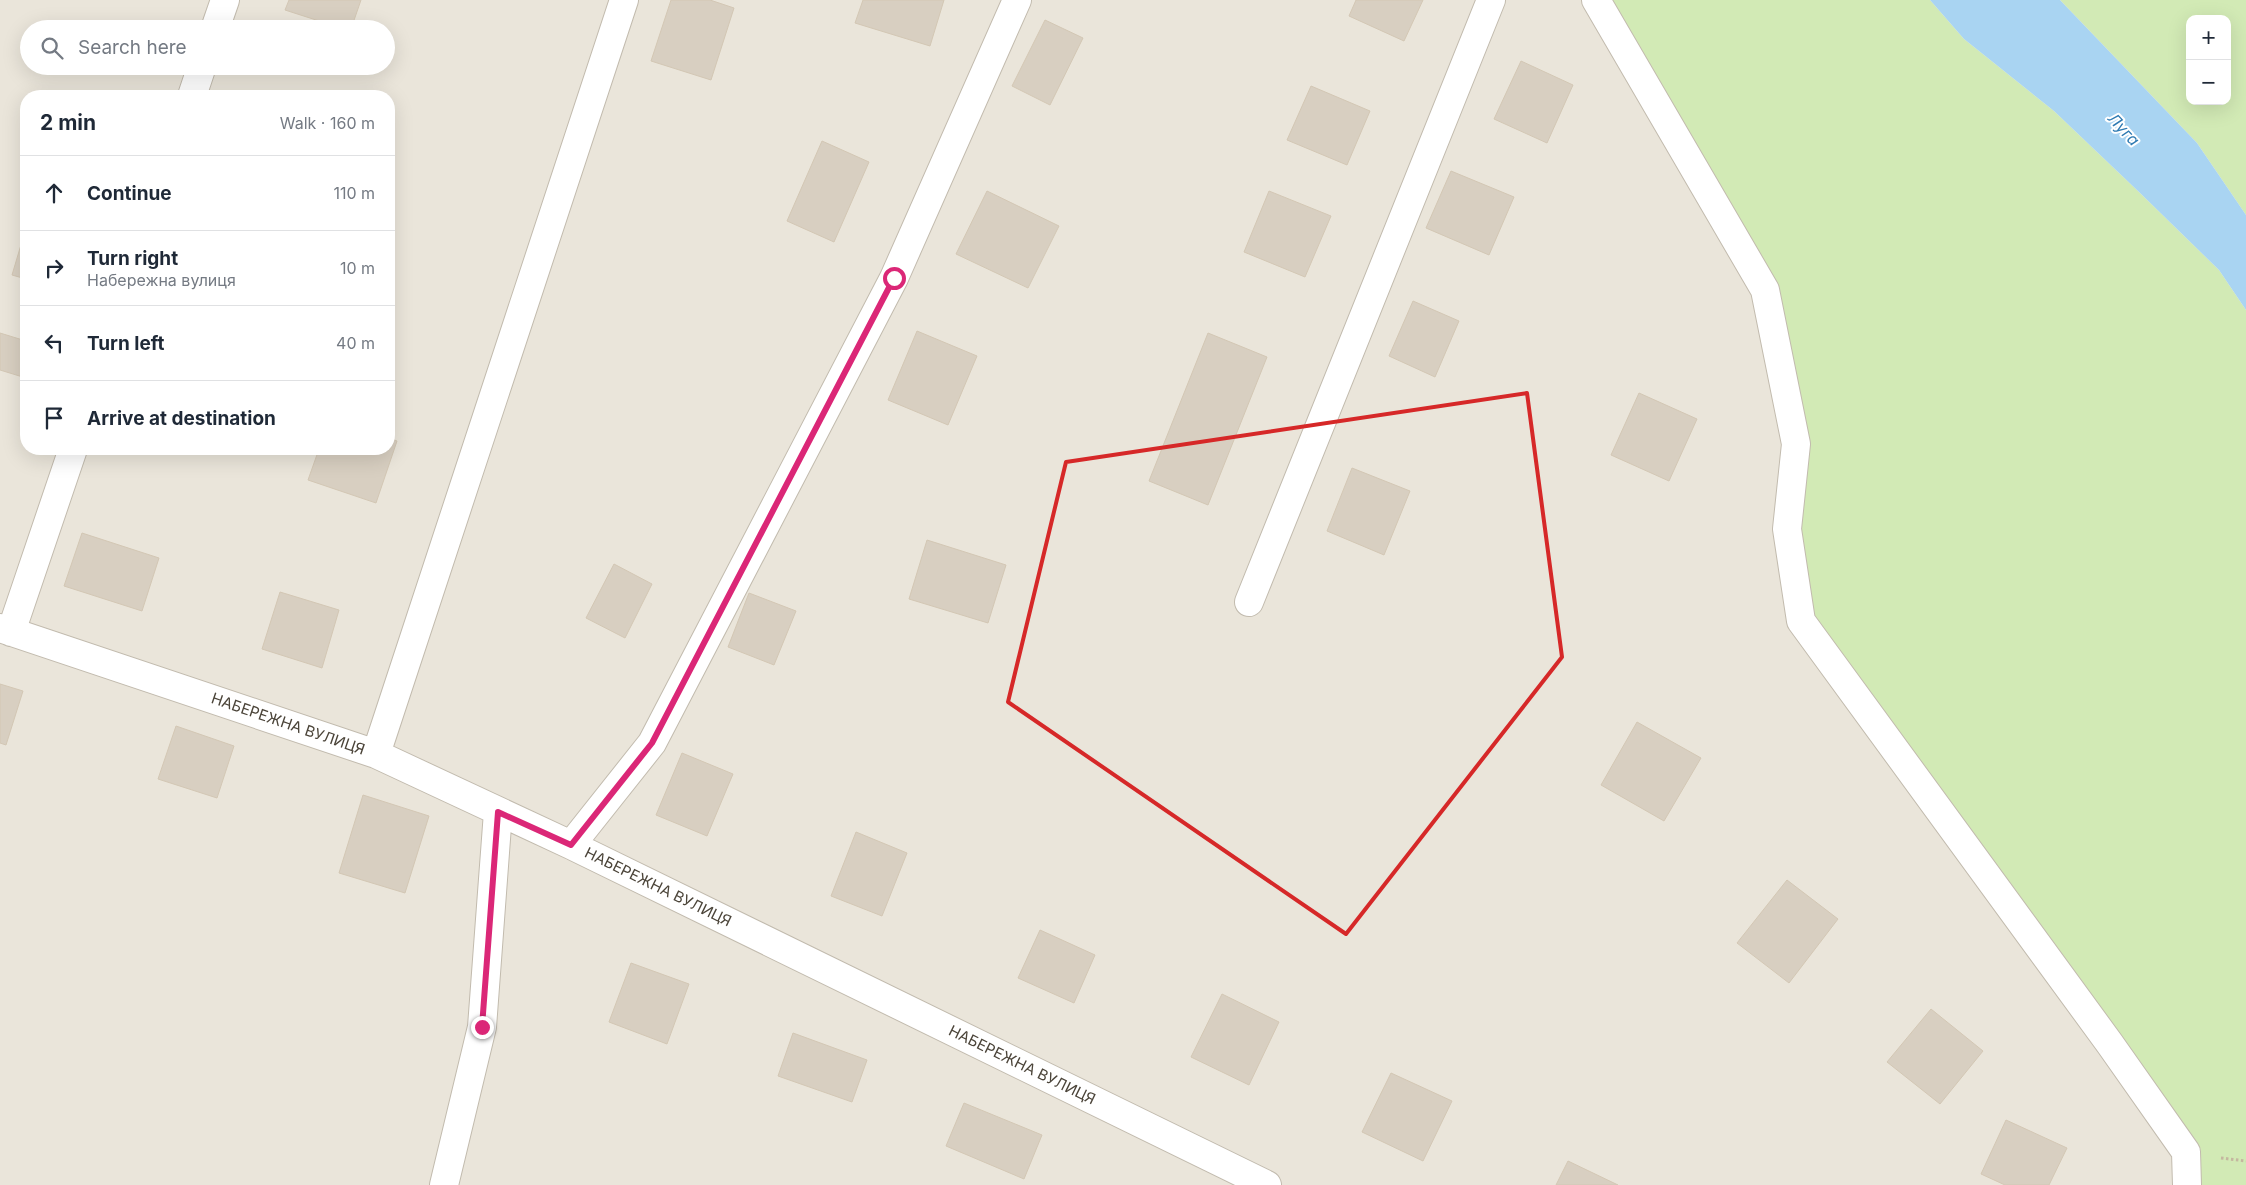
<!DOCTYPE html>
<html lang="en">
<head>
<meta charset="utf-8">
<style>
	:root { --surface:#fff; --page:#f6f6f7; --text:#1f2937; --muted:#747a83; --line:#e0e1e3 }
	body { margin:0; font-family:Inter,sans-serif; background:var(--page); color:var(--text) }
	.controls { position:absolute; right:15px; top:15px; display:grid; overflow:hidden; border-radius:10px; box-shadow:0 5px 20px #0002 }
	.controls button { width:45px; height:45px; display:grid; place-items:center; padding:0; border:0; border-bottom:1px solid var(--line); background:var(--surface); color:var(--text); font:25px sans-serif }
	.stop { position:absolute; width:15px; height:15px; margin:-11px; border:4px solid #db2777; border-radius:50%; background:#fff }
	.stop.end { background:#db2777; border-color:#fff; box-shadow:0 1px 5px #0008 }
	.list { margin:0; padding:0; list-style:none }
	h2 { display:flex; justify-content:space-between; align-items:center; height:65px; margin:0; padding:0 20px; font-size:21px }
	h2 small { font-size:16px; font-weight:400; color:var(--muted) }
	.list li { display:grid; grid-template-columns:32px 1fr auto; gap:15px; align-items:center; box-sizing:border-box; height:75px; padding:0 20px; border-top:1px solid var(--line) }
	.list b { display:block; font-size:19px; white-space:nowrap }
	.list p { margin:0; font-size:16px; white-space:nowrap; color:var(--muted) }
	.list em { font-size:16px; font-style:normal; color:var(--muted) }
	.icon { flex:none; width:28px; height:28px; fill:none; stroke:currentColor; stroke-width:2; stroke-linecap:round; stroke-linejoin:round }
	.map { position:relative; flex:none; width:2246px; height:1185px; overflow:hidden }
	.search { position:absolute; background:var(--surface); box-shadow:0 5px 20px #0002; left:20px; top:20px; width:375px; height:55px; display:flex; align-items:center; gap:12px; box-sizing:border-box; padding:0 18px; border-radius:28px; color:var(--muted); font-size:19px }
	.panel { position:absolute; background:var(--surface); box-shadow:0 5px 20px #0002; left:20px; top:90px; width:375px; height:365px; border-radius:20px }
	.map>svg:first-child { display:block }
</style>
</head>
<body>
<div class="map">
<svg width="2246" height="1185" viewBox="0 0 2246 1185">
	<rect width="100%" height="100%" fill="#f6f3ec"/>
	<path fill="#eae5da" fill-rule="evenodd" d="M 0,0 L 1596,0 L 1765,290 L 2186,1152 L 2187,1185 L 0,1185 ZM 29,29 L 386,29 L 386,66 L 29,66 ZM 26,96 L 389,96 L 389,449 L 26,449 Z"/>
	<path fill="#d2eab5" fill-rule="evenodd" d="M 1596,0 L 1930,0 L 1964,39 L 2054,111 L 2139,192 L 2219,270 L 2246,310 L 2246,1185 L 2187,1185 L 2186,1152 L 1801,621 L 1796,444 L 1765,290 Z
		M 2060,0 L 2246,0 L 2246,215 L 2197,143 ZM 2190,19 L 2227,19 L 2227,101 L 2190,101 Z"/>
	<path fill="#a9d4f2" d="M 1930,0 L 2060,0 L 2197,143 L 2246,215 L 2246,310 L 2219,270 L 2139,192 L 2054,111 L 1964,39 Z"/>
	<path fill="#d8cfc1" stroke="#d3c7b4" d="M 289,0 L 361,0 L 351,29 L 344,29 L 285,10 Z
		M 671,0 L 710,0 L 734,8 L 711,80 L 651,61 Z
		M 863,0 L 944,0 L 930,46 L 855,23 Z
		M 1356,0 L 1423,0 L 1404,41 L 1349,16 Z
		M 1045,20 L 1083,38 L 1050,105 L 1012,86 Z
		M 1521,61 L 1573,85 L 1547,143 L 1494,119 Z
		M 1311,86 L 1370,111 L 1347,165 L 1287,140 Z
		M 822,141 L 869,162 L 834,242 L 787,221 Z
		M 1451,171 L 1514,197 L 1489,255 L 1426,228 Z
		M 987,191 L 1059,226 L 1028,288 L 956,254 Z
		M 1269,191 L 1331,216 L 1305,277 L 1244,252 Z
		M 26,228 L 26,279 L 12,275 Z
		M 1413,301 L 1459,321 L 1435,377 L 1389,356 Z
		M 917,331 L 977,356 L 948,425 L 888,400 Z
		M 0,333 L 26,341 L 26,378 L 0,370 Z
		M 1208,333 L 1267,357 L 1208,505 L 1149,481 Z
		M 1639,393 L 1697,419 L 1669,481 L 1611,455 Z
		M 389,438 L 397,441 L 376,503 L 308,480 L 319,449 L 389,449 Z
		M 1352,468 L 1410,491 L 1384,555 L 1327,531 Z
		M 82,533 L 159,558 L 142,611 L 64,586 Z
		M 927,540 L 1006,565 L 988,623 L 909,599 Z
		M 614,564 L 652,584 L 625,638 L 586,618 Z
		M 280,592 L 339,610 L 322,668 L 262,649 Z
		M 749,593 L 796,611 L 774,665 L 728,647 Z
		M 0,684 L 23,691 L 6,745 L 0,743 Z
		M 1637,722 L 1701,758 L 1664,821 L 1601,785 Z
		M 176,726 L 234,746 L 217,798 L 158,779 Z
		M 682,753 L 733,774 L 707,836 L 656,815 Z
		M 363,795 L 429,816 L 405,893 L 339,873 Z
		M 856,832 L 907,853 L 882,916 L 831,896 Z
		M 1787,880 L 1838,919 L 1789,983 L 1737,943 Z
		M 1040,930 L 1095,955 L 1074,1003 L 1018,978 Z
		M 631,963 L 689,984 L 667,1044 L 609,1022 Z
		M 1222,994 L 1279,1022 L 1249,1085 L 1191,1057 Z
		M 1931,1009 L 1983,1051 L 1940,1104 L 1887,1062 Z
		M 793,1033 L 867,1060 L 852,1102 L 778,1076 Z
		M 1391,1073 L 1452,1101 L 1423,1161 L 1362,1132 Z
		M 964,1103 L 1042,1135 L 1024,1179 L 946,1146 Z
		M 2006,1120 L 2067,1148 L 2049,1185 L 2005,1185 L 1981,1174 Z
		M 1568,1161 L 1618,1185 L 1556,1185 Z"/>
	<g fill="none" stroke-linecap="round" stroke-linejoin="round">
		<g stroke="#c2bbae" stroke-width="30">
			<path id="minor" d="M 1596,0 L 1765,290 L 1796,444 L 1787,529 L 1801,621 L 2110,1044 L 2186,1152 L 2187,1185
				M 215,29 L 225,0
				M 192,96 L 202,66
				M 1249,602 L 1491,0
				M 0,628 L 376,754 L 571,845 L 1267,1185
				M 11,632 L 73,449
				M 376,754 L 624,0
				M 571,845 L 652,743 L 894,278 L 1017,0
				M 444,1185 L 482,1027 L 498,812"/>
		</g>
		<path stroke="#c4b79f" stroke-width="3" stroke-dasharray="2.5 2.5" stroke-linecap="butt" d="M 2221,1158 L 2246,1161"/>
		<use href="#minor" stroke="#fff" stroke-width="28"/>
	</g>
	<g fill="none" stroke-linecap="round" stroke-linejoin="round">
		<path stroke="#db2777" stroke-width="6" d="M 482,1027 L 498,812 L 571,845 L 652,743 L 894,278"/>
	</g>
	<path fill="none" stroke="#d62828" stroke-width="4" stroke-linejoin="round" d="M 1527,393 L 1562,657 L 1346,934 L 1008,702 L 1066,462 Z"/>
	<g text-anchor="middle" stroke-width="4" stroke-linejoin="round" paint-order="stroke">
		<g font-size="15" fill="#4b4439" stroke="#fff">
			<text transform="translate(288 724) rotate(19)" y="5">НАБЕРЕЖНА ВУЛИЦЯ</text>
			<text transform="translate(658 887) rotate(26)" y="5">НАБЕРЕЖНА ВУЛИЦЯ</text>
			<text transform="translate(1022 1065) rotate(26)" y="5">НАБЕРЕЖНА ВУЛИЦЯ</text>
		</g>
		<g font-size="16" font-style="italic" fill="#2e7ab2" stroke="#fff">
			<text transform="translate(2124 129) rotate(47)" y="6">Луга</text>
		</g>
	</g>
</svg>
<div class="controls">
<button>+</button>
<button>−</button>
</div>
<div class="stop" style="left:894px;top:278px"></div>
<div class="stop end" style="left:482px;top:1027px"></div>
<div class="search"><svg class="icon" aria-label="search" viewBox="0 0 24 24"><circle cx="10" cy="10" r="6"/><path d="M15 15l6 6"/></svg>Search here</div>
<section class="panel">
<h2>2 min<small>Walk · 160 m</small></h2>
<ul class="list">
<li><svg class="icon" aria-label="ahead" viewBox="0 0 24 24"><path d="M12 20V5M6 11l6-6 6 6"/></svg><div><b>Continue</b></div><em>110 m</em></li>
<li><svg class="icon" aria-label="right" viewBox="0 0 24 24"><path d="M7 20v-9h11M14 6l5 5-5 5"/></svg><div><b>Turn right</b><p>Набережна вулиця</p></div><em>10 m</em></li>
<li><svg class="icon" aria-label="left" viewBox="0 0 24 24"><path d="M17 20v-9H6M10 6l-5 5 5 5"/></svg><div><b>Turn left</b></div><em>40 m</em></li>
<li><svg class="icon" aria-label="arrive" viewBox="0 0 24 24"><path d="M6 21V4h12l-3 4 3 4H6"/></svg><div><b>Arrive at destination</b></div></li>
</ul>
</section>
</div>
</body>
</html>
